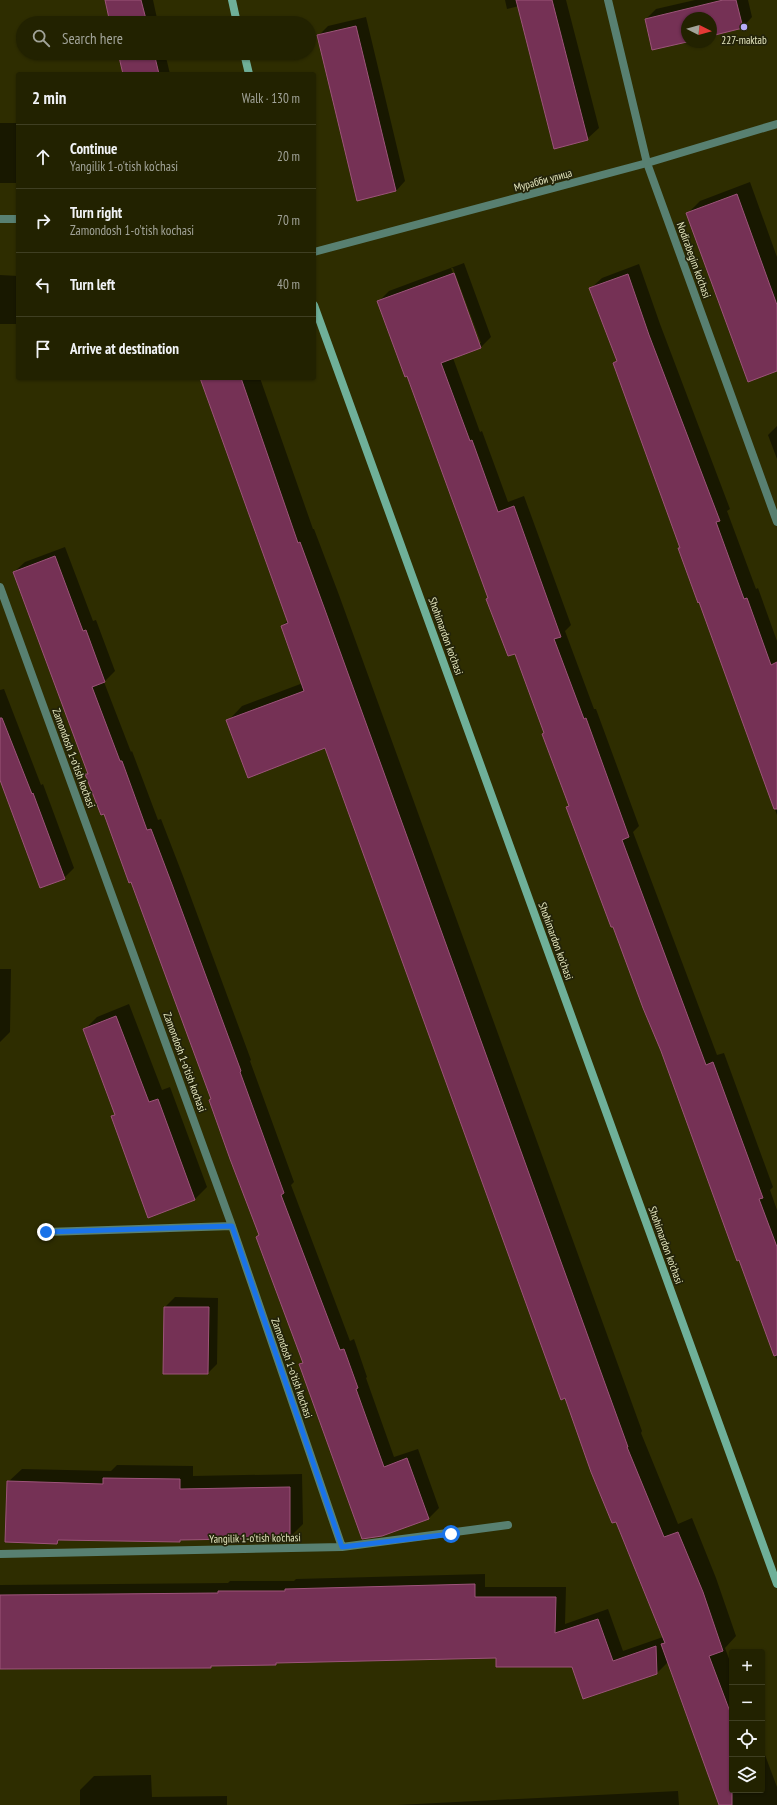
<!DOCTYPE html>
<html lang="en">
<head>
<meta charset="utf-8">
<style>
	:root { --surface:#220; --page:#2a2a0a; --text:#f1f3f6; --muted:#a2a499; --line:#3f3f22 }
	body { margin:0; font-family:"PT Sans Narrow",sans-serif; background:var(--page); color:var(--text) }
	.controls { position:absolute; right:12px; bottom:12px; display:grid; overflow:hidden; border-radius:4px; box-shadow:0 1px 3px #0004 }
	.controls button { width:36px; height:36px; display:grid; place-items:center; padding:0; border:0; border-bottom:1px solid var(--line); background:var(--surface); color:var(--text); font:20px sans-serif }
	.compass { position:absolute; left:681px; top:12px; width:36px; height:36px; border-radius:50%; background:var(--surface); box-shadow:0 1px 3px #0004; rotate:96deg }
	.stop { position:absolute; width:12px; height:12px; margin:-9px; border:3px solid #1a73e8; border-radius:50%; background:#fff }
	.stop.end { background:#1a73e8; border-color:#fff; box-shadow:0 1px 4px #0008 }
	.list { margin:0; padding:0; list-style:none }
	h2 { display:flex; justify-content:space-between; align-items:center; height:52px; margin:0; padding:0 16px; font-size:17px }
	h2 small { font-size:13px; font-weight:400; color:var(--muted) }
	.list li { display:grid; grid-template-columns:26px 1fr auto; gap:12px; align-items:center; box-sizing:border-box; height:64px; padding:0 16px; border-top:1px solid var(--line) }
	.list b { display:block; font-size:15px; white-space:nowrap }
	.list p { margin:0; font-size:13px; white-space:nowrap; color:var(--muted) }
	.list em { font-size:13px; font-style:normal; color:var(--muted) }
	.icon { flex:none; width:22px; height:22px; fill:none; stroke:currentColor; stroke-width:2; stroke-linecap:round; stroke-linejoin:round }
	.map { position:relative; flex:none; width:777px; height:1805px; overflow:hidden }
	.search { position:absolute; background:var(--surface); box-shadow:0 1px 3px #0004; left:16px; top:16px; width:300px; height:44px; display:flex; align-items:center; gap:10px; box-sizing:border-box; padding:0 14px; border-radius:22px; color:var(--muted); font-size:15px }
	.panel { position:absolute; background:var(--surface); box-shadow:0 1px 3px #0004; left:16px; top:72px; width:300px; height:308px; border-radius:4px }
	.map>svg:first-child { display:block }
</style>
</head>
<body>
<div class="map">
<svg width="777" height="1805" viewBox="0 0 777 1805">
	<rect width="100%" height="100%" fill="#2e2d00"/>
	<path fill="#0007" fill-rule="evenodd" d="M 106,0 L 153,0 L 158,23 L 112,23 Z
		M 505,0 L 566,0 L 599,128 L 587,139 L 519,6 L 507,9 Z
		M 695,0 L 748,0 L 752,17 L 743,27 L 711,35 L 711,18 L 687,18 L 687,41 L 646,19 L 656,9 Z
		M 366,17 L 405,181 L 396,191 L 318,36 L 328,26 Z
		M 119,53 L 165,53 L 170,74 L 124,74 Z
		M 0,123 L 18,123 L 18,183 L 0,183 Z
		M 750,182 L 777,257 L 777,370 L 687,214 L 700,201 Z
		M 464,263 L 491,337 L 481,347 L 453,358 L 480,432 L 482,431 L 508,502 L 524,496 L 571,625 L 565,631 L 594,709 L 596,709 L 639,826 L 633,832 L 717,1055 L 724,1053 L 773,1187 L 770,1190 L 777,1210 L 777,1360 L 662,1051 L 568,807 L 569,805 L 545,732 L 516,652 L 489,597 L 408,375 L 379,301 L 389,291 ZM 451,268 L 453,268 L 481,343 L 478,343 Z
		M 639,264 L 660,324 L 730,509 L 727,511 L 756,589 L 758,588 L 777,641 L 777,815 L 700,601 L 679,549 L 681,547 L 614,363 L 617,360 L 590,289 L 602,278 Z
		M 0,275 L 18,276 L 18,324 L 0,324 Z
		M 202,378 L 260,378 L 313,529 L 314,529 L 339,595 L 642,1431 L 641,1433 L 678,1524 L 692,1518 L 716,1578 L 736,1636 L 725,1648 L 732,1667 L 732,1790 L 762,1790 L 762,1747 L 777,1787 L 777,1805 L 720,1805 L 668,1662 L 657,1673 L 497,1657 L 278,1662 L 276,1664 L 212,1665 L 210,1667 L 0,1668 L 0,1585 L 228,1583 L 230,1581 L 294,1581 L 296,1579 L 485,1574 L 485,1587 L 566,1587 L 565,1624 L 608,1609 L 623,1651 L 663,1637 L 565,1397 L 326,747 L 228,721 L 242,706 L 303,683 L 282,626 L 288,620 L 261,542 L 259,543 Z
		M 777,426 L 777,459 L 768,435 Z
		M 65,547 L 93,621 L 96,620 L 115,671 L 104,682 L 131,752 L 132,751 L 158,820 L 161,819 L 183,876 L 251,1060 L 250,1061 L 294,1182 L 291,1185 L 350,1341 L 354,1339 L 367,1377 L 366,1378 L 394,1457 L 418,1449 L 439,1508 L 429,1518 L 382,1535 L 301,1364 L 304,1361 L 257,1237 L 260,1234 L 212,1099 L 132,881 L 105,813 L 87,775 L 88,773 L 14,572 L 25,562 Z
		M 4,689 L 41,785 L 43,784 L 74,868 L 64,878 L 0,777 L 0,690 Z
		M 0,969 L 11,969 L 10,1032 L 0,1042 Z
		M 129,1004 L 162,1090 L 170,1087 L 207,1187 L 195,1199 L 112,1117 L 116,1113 L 84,1030 L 97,1017 Z
		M 175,1297 L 218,1298 L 217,1364 L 208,1373 L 165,1307 Z
		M 117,1465 L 193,1466 L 193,1476 L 302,1474 L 303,1524 L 290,1537 L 181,1539 L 180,1541 L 60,1540 L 57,1543 L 8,1482 L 22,1469 L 111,1471 Z
		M 151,1775 L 152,1797 L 227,1796 L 227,1805 L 80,1805 L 80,1790 L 94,1776 Z
		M 678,1791 L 679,1805 L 397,1805 Z"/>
	<path fill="#753155" stroke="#9c5479" d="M 105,0 L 141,0 L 147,23 L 110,23 Z
		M 516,0 L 552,0 L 588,140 L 554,149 Z
		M 723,0 L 736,0 L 743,28 L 711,36 L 711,18 L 687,18 L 687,42 L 652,50 L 645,19 Z
		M 356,26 L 396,191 L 357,201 L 317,35 Z
		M 118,53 L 154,53 L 159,74 L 123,74 Z
		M 737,194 L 777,305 L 777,371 L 748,382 L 686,213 Z
		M 454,273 L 481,348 L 441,363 L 470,441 L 472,440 L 498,512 L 514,506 L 561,637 L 554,639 L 584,719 L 586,718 L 629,837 L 622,840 L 706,1065 L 713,1062 L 763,1198 L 759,1199 L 777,1247 L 777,1355 L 774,1356 L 739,1260 L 737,1261 L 661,1051 L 643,1008 L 613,927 L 611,927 L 566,807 L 569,806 L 542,734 L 544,733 L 515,654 L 508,656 L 486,599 L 488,598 L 407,376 L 405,377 L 377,301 Z
		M 628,274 L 649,335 L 720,521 L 716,522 L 744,599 L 747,598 L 771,665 L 777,662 L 777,809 L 774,809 L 699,602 L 698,603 L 678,548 L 680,548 L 613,363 L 617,361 L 589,288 Z
		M 200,378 L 241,378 L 298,543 L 300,542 L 325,610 L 628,1447 L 627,1447 L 664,1537 L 678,1532 L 703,1592 L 723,1651 L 709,1656 L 732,1717 L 732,1805 L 719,1805 L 661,1644 L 665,1643 L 616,1522 L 612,1523 L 591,1472 L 565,1398 L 561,1400 L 325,748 L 248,778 L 226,720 L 304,691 L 281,626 L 288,623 Z
		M 55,556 L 83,631 L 86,630 L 105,682 L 92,687 L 120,761 L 122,761 L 147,830 L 151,829 L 173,887 L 241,1071 L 240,1072 L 284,1193 L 281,1195 L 340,1350 L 344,1349 L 358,1388 L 356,1389 L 384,1467 L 407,1458 L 429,1519 L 382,1536 L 362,1539 L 299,1364 L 303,1363 L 256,1237 L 259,1235 L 230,1159 L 209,1100 L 211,1099 L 131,882 L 129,883 L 104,814 L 101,815 L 85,774 L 88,774 L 13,572 Z
		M 0,718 L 2,718 L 32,794 L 33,793 L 65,879 L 40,888 L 0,780 Z
		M 116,1016 L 149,1102 L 158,1099 L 195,1200 L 148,1218 L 111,1116 L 115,1115 L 83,1029 Z
		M 164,1307 L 209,1307 L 208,1374 L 163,1374 Z
		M 103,1478 L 180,1479 L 180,1489 L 290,1487 L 290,1538 L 180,1540 L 180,1542 L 58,1540 L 57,1544 L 5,1542 L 7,1481 L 103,1484 Z
		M 475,1584 L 475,1597 L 556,1597 L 555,1633 L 598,1619 L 613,1661 L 656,1646 L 657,1674 L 583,1699 L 572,1667 L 496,1667 L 496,1658 L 276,1663 L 276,1665 L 211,1666 L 211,1668 L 0,1669 L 0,1595 L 218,1593 L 218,1591 L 285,1591 L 285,1589 Z"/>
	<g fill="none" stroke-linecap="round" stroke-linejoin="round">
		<path stroke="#588071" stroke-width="8" d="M 608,0 L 647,163 L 777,522
			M 314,252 L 647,163 L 777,124
			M 0,587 L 232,1226 L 342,1547
			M 46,1232 L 232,1226
			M 0,1554 L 342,1547 L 508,1525"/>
		<path stroke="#588071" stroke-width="8" d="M 0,219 L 18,219"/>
		<path stroke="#6fb099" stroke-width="8" d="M 232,0 L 237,23
			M 244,53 L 249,74
			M 314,305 L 777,1584"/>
	</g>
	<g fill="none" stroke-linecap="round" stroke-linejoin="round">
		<path stroke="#1a73e8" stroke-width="5" d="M 46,1232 L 232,1226 L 342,1547 L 451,1534"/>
	</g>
	<circle fill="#b6acf8" stroke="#232309" stroke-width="1.5" cx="744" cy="27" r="4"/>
	<g text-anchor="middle" stroke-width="3.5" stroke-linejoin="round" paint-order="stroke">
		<g font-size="11" fill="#e4e6be" stroke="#232309">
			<text x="744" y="44">227-maktab</text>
		</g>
		<g font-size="11" fill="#e4e6be" stroke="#232309">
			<text transform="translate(543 180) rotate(-15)" y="4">Мурабби улица</text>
			<text transform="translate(694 260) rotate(70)" y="4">Nodirabegim ko'chasi</text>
			<text transform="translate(446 636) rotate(70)" y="4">Shohimardon ko'chasi</text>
			<text transform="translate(74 758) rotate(70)" y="4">Zamondosh 1-o'tish kochasi</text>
			<text transform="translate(556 941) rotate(70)" y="4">Shohimardon ko'chasi</text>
			<text transform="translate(185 1062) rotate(70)" y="4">Zamondosh 1-o'tish kochasi</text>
			<text transform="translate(666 1245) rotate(70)" y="4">Shohimardon ko'chasi</text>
			<text transform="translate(292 1368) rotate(71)" y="4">Zamondosh 1-o'tish kochasi</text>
			<text transform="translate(255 1538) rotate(-1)" y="4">Yangilik 1-o'tish ko'chasi</text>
		</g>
	</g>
</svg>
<div class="controls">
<button>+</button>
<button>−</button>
<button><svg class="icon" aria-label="locate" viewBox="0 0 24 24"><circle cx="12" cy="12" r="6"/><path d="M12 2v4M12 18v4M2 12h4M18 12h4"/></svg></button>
<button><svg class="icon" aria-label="layers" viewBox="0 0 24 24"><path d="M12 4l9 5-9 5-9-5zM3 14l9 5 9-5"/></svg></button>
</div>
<svg class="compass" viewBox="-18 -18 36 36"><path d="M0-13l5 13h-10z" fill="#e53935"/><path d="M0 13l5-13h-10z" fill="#a2a499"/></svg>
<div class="stop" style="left:451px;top:1534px"></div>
<div class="stop end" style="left:46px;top:1232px"></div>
<div class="search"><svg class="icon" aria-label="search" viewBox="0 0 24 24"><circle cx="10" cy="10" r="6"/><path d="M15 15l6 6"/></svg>Search here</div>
<section class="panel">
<h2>2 min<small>Walk · 130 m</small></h2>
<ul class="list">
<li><svg class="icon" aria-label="ahead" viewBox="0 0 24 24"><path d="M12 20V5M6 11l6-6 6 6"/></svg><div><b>Continue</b><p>Yangilik 1-o'tish ko'chasi</p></div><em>20 m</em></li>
<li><svg class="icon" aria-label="right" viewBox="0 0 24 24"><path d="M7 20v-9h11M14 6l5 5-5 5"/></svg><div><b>Turn right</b><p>Zamondosh 1-o'tish kochasi</p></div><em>70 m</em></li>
<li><svg class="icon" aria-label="left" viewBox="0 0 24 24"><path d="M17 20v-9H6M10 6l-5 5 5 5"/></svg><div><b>Turn left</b></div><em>40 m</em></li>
<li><svg class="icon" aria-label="arrive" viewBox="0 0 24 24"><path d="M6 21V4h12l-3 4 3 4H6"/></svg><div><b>Arrive at destination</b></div></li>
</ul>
</section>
</div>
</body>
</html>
